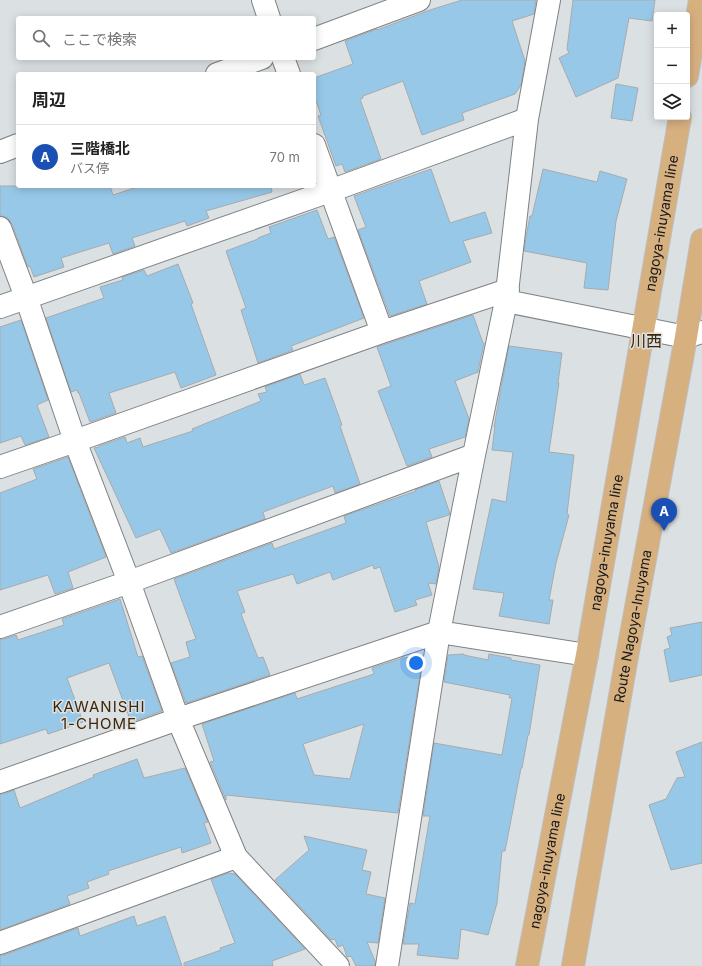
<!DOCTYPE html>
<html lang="ja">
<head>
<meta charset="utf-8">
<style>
	:root { --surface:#fff; --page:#f2f2f2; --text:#222; --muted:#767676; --line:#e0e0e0; --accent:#99621c }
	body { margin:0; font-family:Inter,"Noto Sans JP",sans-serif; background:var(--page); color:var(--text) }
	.controls { position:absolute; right:12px; top:12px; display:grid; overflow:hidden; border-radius:4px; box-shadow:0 2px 10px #0003 }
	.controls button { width:36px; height:36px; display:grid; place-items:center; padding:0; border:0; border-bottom:1px solid var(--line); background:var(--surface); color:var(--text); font:20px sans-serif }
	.you { position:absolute; left:416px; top:663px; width:14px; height:14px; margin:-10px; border:3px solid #fff; border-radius:50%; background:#1a73e8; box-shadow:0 0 0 6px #1a73e833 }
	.badge { display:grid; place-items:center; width:26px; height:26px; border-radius:50%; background:var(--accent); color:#fff; font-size:13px; font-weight:700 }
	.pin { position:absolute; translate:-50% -33px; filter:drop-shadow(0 1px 2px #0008) }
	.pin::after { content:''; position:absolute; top:21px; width:14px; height:12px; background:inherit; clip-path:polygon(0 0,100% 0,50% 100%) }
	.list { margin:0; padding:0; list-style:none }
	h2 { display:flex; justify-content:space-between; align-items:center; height:52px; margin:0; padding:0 16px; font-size:17px }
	h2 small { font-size:13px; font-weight:400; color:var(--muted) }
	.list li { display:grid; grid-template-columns:26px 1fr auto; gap:12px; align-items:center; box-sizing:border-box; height:64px; padding:0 16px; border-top:1px solid var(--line) }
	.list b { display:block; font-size:15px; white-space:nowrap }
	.list p { margin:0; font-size:13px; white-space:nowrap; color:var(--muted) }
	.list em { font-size:13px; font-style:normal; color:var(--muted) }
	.icon { flex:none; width:22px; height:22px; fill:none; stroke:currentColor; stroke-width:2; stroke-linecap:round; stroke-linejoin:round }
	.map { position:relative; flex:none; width:702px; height:966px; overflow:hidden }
	.search { position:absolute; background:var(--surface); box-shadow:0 2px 10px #0003; left:16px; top:16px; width:300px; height:44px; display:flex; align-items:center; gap:10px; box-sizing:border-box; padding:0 14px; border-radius:4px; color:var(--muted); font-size:15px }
	.panel { position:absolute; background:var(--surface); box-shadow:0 2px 10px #0003; left:16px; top:72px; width:300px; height:116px; border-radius:4px }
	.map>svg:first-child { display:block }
</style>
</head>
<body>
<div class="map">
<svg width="702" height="966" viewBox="0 0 702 966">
	<rect width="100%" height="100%" fill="#dbe0e3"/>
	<path fill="#98c8e8" stroke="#a6abae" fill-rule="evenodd" d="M 462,0 L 536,0 L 534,14 L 512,21 L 525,61 L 521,85 L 515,94 L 462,113 L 464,120 L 422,135 L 403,81 L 363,96 L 363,98 L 360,99 L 381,159 L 345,172 L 342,164 L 336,166 L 318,116 L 321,115 L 314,95 L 314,78 L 353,64 L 345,41 L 377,29 L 377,30 L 430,10 Z
		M 573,0 L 655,0 L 652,21 L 629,18 L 618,78 L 576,97 L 559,58 L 569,53 L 567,49 Z
		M 616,84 L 638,88 L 632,121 L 611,118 Z
		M 431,169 L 450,223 L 485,212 L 492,233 L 463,241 L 471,262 L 419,281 L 427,304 L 390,316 L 358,230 L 366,227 L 354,196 Z
		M 543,169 L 597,182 L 600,171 L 627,179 L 616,221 L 608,290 L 584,288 L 587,263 L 524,251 L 526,237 L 530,216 L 532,216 Z
		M 0,186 L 110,186 L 113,195 L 140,186 L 271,186 L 272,192 L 206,211 L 209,218 L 187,226 L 185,221 L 132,238 L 135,246 L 113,254 L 109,243 L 61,258 L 64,267 L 34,277 L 30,266 L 28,267 L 12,224 L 8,218 L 2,216 L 0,216 Z
		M 317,210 L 328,239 L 334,237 L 364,318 L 291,346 L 293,350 L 258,363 L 241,310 L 246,308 L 226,251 L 258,239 L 258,238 L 271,233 L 269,227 Z
		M 178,264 L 193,303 L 191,304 L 216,375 L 181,388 L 175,372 L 109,393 L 116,413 L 90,422 L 79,393 L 78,393 L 77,390 L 71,392 L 46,318 L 104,298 L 100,287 L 123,280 L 122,277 L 144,270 L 147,276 Z
		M 473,315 L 483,343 L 484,343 L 478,372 L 455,381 L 469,419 L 465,437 L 429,449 L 432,457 L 407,466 L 378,391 L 391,386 L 377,347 Z
		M 21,320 L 48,400 L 37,405 L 49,437 L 25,445 L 21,436 L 0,443 L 0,327 Z
		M 509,346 L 562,353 L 558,383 L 559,383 L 549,452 L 574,455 L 567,514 L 569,515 L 556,563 L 549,600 L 553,600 L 549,624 L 499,616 L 504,593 L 473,589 L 492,499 L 506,502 L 513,452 L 492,450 L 495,426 L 494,427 L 501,388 Z
		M 300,374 L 304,385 L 325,378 L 342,425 L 340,426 L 360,484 L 335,493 L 333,486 L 263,512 L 265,519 L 171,553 L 160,529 L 136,538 L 94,448 L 99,447 L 99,446 L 125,437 L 127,443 L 140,438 L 143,447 L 193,431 L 192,429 L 261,401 L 258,394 L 267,392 L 265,387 Z
		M 68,457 L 106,557 L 68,572 L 73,588 L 55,594 L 48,575 L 0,590 L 0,493 L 37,479 L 33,469 Z
		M 439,481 L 450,514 L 449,515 L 426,522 L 439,567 L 436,584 L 428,583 L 432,595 L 415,600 L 417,605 L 395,612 L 380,567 L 374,569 L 373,565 L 333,580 L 330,572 L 297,584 L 293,574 L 237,591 L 245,612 L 241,614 L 258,658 L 263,657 L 270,675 L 186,703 L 171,663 L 190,657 L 186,642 L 196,639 L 174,579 L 272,543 L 274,549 L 346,523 L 344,516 L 416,491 L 415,490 Z
		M 120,599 L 138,657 L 142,656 L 162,711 L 131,722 L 109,663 L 67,678 L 83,722 L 48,734 L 46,729 L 0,744 L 0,639 L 4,639 L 16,635 L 18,640 L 64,625 L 62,619 Z
		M 702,622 L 702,675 L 670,682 L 664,650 L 670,648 L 667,637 L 672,635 L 670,628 Z
		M 464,654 L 464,655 L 488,660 L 489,654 L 511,658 L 511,660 L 540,665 L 529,735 L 528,735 L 522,768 L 521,768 L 505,851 L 502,851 L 497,903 L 488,935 L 461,929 L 458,959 L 417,955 L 419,944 L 403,944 L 410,903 L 415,904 L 430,816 L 423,816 L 434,743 L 502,755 L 512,698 L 509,698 L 510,695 L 444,682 L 448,655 Z
		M 423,656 L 398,813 L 226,795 L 226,800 L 210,762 L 214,761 L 202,724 L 295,693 L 297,699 L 374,674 L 372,668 L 403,658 ZM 364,724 L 350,779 L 314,775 L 303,744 Z
		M 702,742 L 702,863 L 671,870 L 649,805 L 666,799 L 677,778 L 685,777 L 676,752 Z
		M 137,759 L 144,778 L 185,768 L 208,822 L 204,823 L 211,843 L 182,853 L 181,847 L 108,871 L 109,874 L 87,882 L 89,888 L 67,896 L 70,904 L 0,930 L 0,794 L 4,794 L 14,790 L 20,808 L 94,777 L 93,775 Z
		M 304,836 L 367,850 L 362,870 L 371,872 L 366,894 L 385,898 L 378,943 L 367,942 L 375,961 L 375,966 L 356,966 L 351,956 L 347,957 L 343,945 L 338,947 L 335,939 L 331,940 L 275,880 L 309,850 Z
		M 229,873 L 235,874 L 305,949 L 272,961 L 273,966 L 184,966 L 184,963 L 221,950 L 220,948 L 235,943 L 211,879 Z
		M 134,916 L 137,926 L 165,916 L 182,966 L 0,966 L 0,955 L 4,955 L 78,928 L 80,936 Z"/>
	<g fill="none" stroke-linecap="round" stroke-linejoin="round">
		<g stroke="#7e8285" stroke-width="24">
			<path id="minor" d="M 263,0 L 269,18
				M 314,39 L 419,0
				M 283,58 L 289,74
				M 217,74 L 262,58
				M 314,145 L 382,332
				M 0,152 L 18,145
				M 0,228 L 26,297 L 75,441 L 129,582 L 178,719 L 236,857 L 338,966
				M 506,301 L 686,337 L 702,332
				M 0,307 L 330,191 L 527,119
				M 0,467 L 75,441 L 382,332 L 508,290
				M 0,627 L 129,582 L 474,455
				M 0,782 L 178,719 L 439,632 L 587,655
				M 0,943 L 236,857
				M 387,966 L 439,632 L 474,455 L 506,301 L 527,119 L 549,0"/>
		</g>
		<g stroke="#bdbebe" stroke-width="24">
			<g id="major">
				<path d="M 687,76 L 700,0"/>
				<path id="s1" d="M 527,966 L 587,655 L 680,117"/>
				<path id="s2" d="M 573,966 L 626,662 L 686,337 L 702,240"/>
			</g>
		</g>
		<use href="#minor" stroke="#fff" stroke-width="22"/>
		<use href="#major" stroke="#d7b080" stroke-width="22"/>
	</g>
	<g text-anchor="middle" stroke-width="3" stroke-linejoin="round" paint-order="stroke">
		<g font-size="14" fill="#151617" stroke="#dbe0e3">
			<text dy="5" stroke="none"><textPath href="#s1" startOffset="755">nagoya-inuyama line</textPath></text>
			<text dy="5" stroke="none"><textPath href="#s1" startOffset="431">nagoya-inuyama line</textPath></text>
			<text dy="5" stroke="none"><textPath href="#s2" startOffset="345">Route Nagoya-Inuyama</textPath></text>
			<text dy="5" stroke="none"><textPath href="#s1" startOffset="107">nagoya-inuyama line</textPath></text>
		</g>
		<g font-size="15" letter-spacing="1" fill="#402605" stroke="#dbe0e3">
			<text x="99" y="712">KAWANISHI<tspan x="99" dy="17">1-CHOME</tspan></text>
		</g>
		<g font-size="16" fill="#402605" stroke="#dbe0e3">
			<text x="646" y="347">川西</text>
		</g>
	</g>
</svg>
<div class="controls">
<button>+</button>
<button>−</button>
<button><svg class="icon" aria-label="layers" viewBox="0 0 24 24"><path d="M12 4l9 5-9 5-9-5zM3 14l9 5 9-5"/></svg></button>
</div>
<div class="you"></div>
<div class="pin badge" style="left:664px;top:531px;background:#1a4fb4">A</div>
<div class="search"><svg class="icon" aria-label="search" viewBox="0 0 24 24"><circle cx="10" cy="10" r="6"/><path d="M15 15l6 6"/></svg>ここで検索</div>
<section class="panel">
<h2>周辺<small></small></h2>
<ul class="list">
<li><span class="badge" style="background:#1a4fb4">A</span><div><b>三階橋北</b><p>バス停</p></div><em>70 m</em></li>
</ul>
</section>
</div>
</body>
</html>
